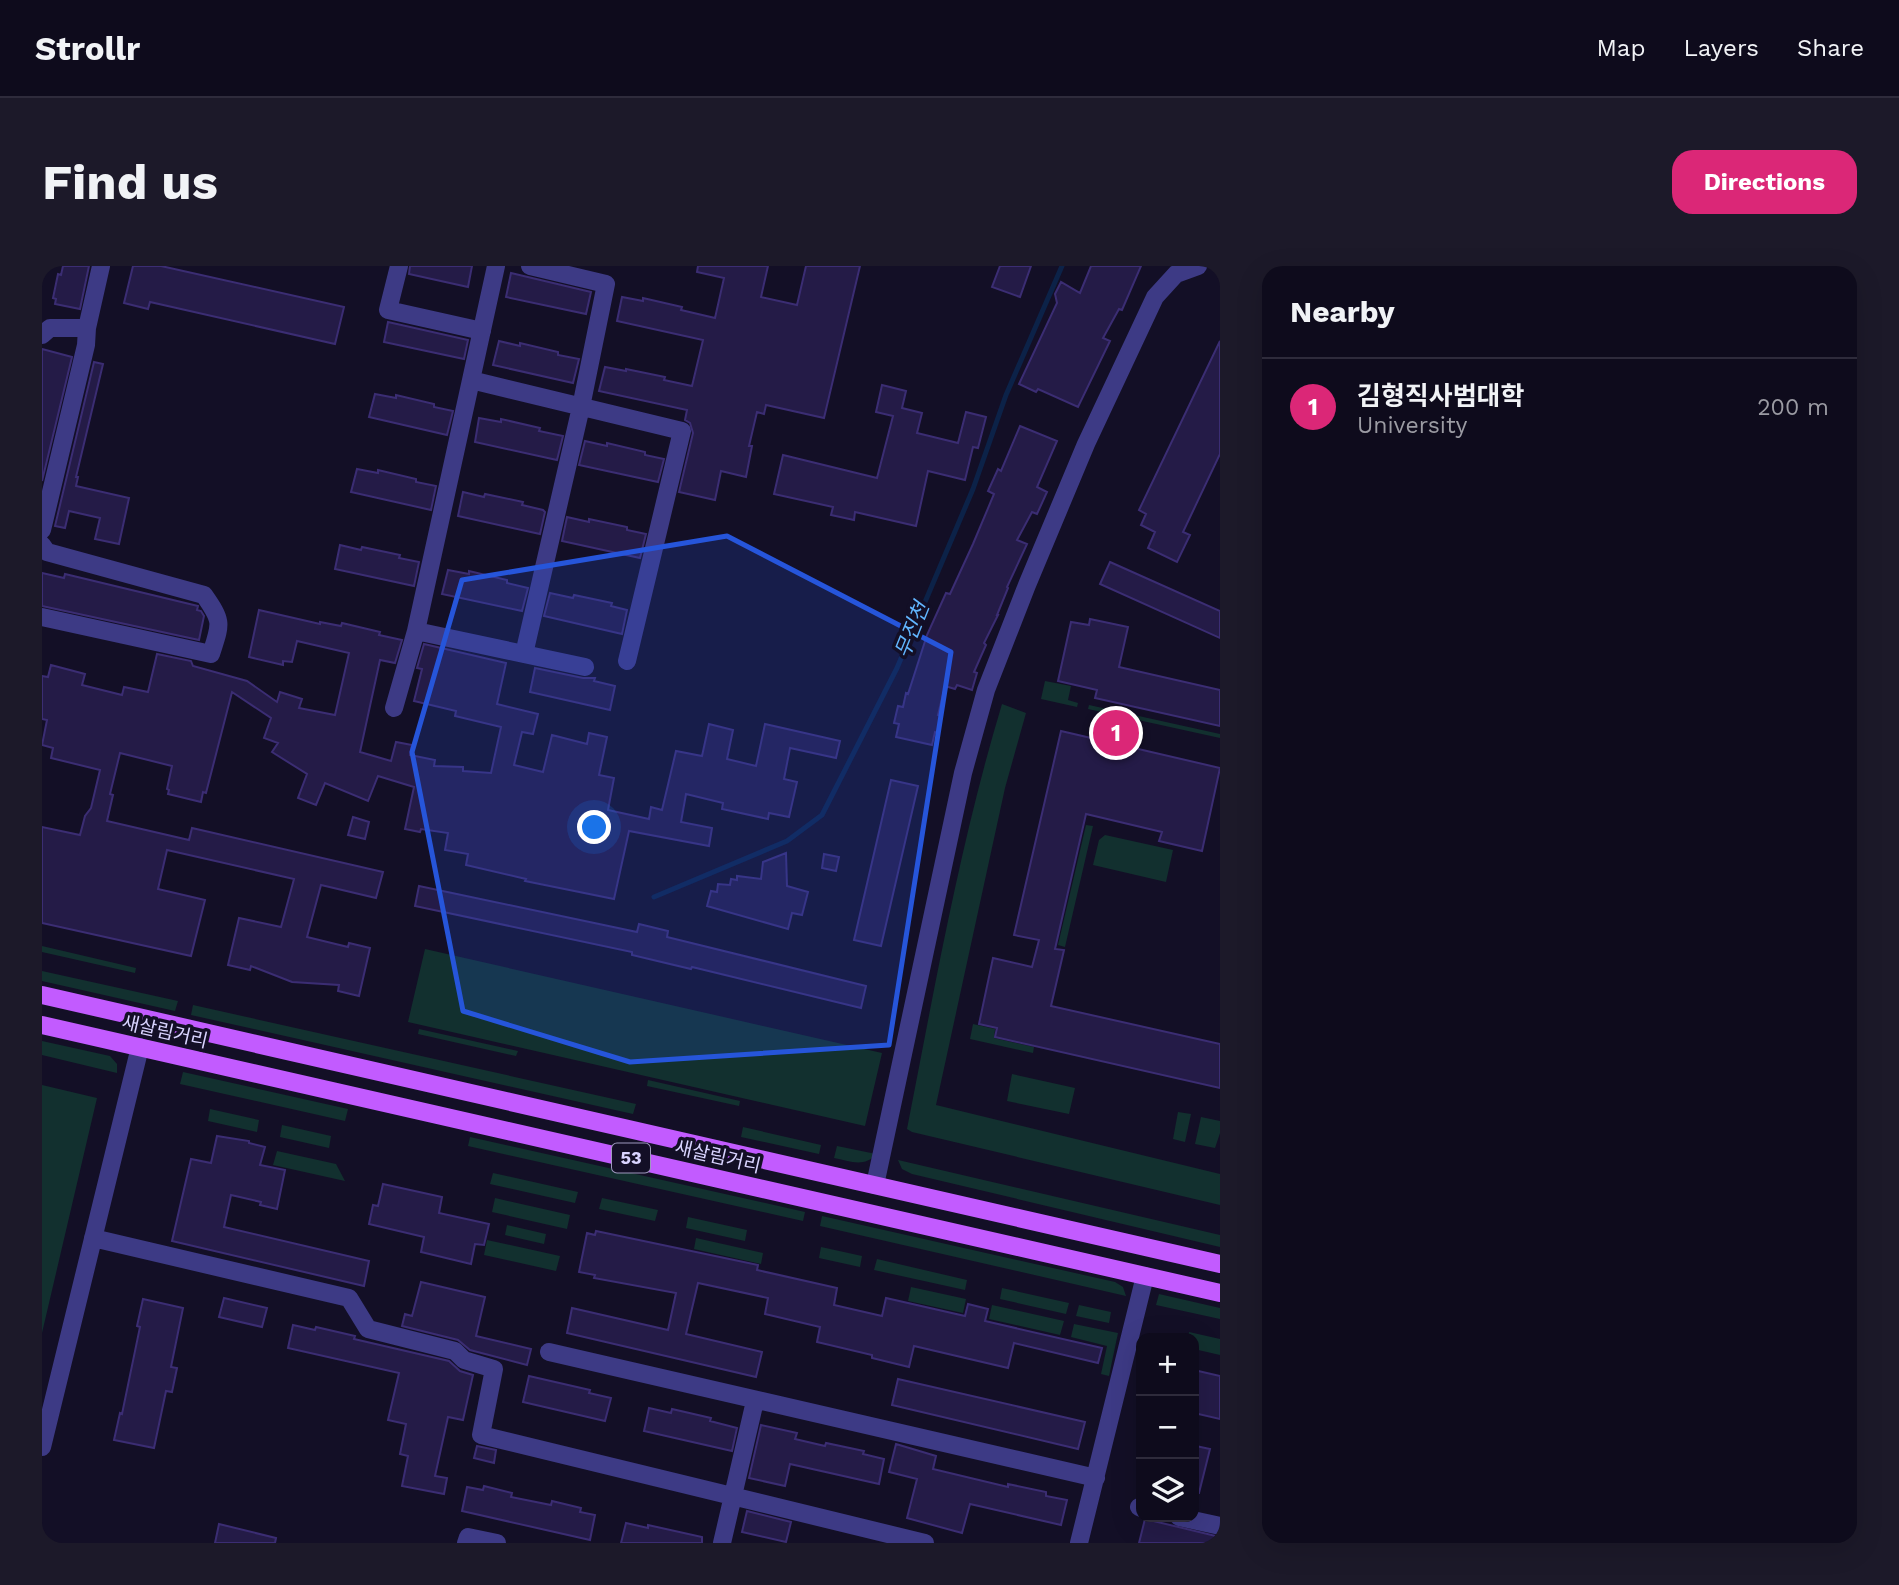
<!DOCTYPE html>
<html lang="en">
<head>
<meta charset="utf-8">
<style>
	:root { --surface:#0e0b1c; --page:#1c1929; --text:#f1f3f6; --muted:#9b9ba3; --line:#2e2b3b; --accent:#db2777 }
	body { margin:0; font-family:"Work Sans","Noto Sans KR",sans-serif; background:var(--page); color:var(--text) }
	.controls { position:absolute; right:21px; bottom:21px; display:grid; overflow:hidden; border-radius:14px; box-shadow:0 7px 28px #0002 }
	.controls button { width:63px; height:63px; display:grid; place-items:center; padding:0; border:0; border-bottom:2px solid var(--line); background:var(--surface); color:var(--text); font:35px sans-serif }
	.you { position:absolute; left:553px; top:562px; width:24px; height:24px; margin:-18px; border:5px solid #fff; border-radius:50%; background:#1a73e8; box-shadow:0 0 0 10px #1a73e833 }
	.badge { display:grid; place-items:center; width:46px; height:46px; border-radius:50%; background:var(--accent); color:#fff; font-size:23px; font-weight:700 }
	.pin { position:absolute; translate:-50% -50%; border:4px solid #fff; box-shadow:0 2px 7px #0006 }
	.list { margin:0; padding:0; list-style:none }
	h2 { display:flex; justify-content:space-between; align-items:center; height:91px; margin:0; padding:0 28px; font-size:30px }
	h2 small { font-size:23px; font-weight:400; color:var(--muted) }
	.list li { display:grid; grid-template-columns:46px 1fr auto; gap:21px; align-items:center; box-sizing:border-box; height:98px; padding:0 28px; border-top:2px solid var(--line) }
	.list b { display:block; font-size:26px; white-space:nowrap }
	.list p { margin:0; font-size:23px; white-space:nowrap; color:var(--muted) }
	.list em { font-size:23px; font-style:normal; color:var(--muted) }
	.icon { flex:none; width:38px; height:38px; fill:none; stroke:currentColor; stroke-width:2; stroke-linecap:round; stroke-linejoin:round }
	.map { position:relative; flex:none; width:1178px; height:1277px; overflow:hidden; border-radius:21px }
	header { display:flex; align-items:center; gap:42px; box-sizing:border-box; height:98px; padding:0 35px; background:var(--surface); border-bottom:2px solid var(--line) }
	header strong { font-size:33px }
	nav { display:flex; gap:38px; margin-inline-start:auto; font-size:24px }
	.intro { display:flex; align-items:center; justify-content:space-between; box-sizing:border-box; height:168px; padding:0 42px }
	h1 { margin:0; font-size:49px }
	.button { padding:18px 32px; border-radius:21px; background:var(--accent); color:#fff; font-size:24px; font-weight:700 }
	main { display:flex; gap:42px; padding:0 42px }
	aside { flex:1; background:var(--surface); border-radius:21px; box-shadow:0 7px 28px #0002 }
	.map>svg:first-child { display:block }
</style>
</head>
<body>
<header>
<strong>Strollr</strong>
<nav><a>Map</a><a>Layers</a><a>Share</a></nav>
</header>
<div class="intro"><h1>Find us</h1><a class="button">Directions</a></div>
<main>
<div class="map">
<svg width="1178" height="1277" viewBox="0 0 1178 1277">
	<rect width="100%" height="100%" fill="#130f26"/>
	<path fill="#12302f" d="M 1003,415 L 1029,420 L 1026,434 L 1036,437 L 1035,441 L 999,433 Z
		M 960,438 L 984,447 L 963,522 L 894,839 L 1178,908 L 1178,939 L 870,866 L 865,863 C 893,720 918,577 960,438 Z
		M 1047,439 L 1178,468 L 1178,472 L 1046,443 Z
		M 1044,559 L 1051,560 L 1023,681 L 1016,679 Z
		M 1063,569 L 1131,584 L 1124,616 L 1051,599 L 1057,574 Z
		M 0,680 L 94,702 L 93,707 L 0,686 Z
		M 383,683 L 840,787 L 823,860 L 366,756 Z
		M 0,705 L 136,735 L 133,745 L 0,715 Z
		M 151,739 L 594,838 L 591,848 L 149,749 Z
		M 931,758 L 953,763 L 952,772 L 992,781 L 991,787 L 928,773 Z
		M 377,763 L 476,785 L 474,790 L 376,768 Z
		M 0,775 L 68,790 L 75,798 L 75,807 L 0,789 Z
		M 141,806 L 306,843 L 303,855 L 138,818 Z
		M 970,808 L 1033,822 L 1027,848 L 965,835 Z
		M 606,814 L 698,835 L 697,840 L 605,820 Z
		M 0,819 L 55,832 L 0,1067 Z
		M 168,843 L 217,854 L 215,866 L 166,855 Z
		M 1136,846 L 1149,848 L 1143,876 L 1131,873 Z
		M 1159,851 L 1178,855 L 1178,867 L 1173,882 L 1153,878 Z
		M 240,859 L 289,870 L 287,882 L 238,871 Z
		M 701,861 L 779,879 L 777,888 L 699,871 Z
		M 428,871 L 763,946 L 761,955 L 426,880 Z
		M 795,880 L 834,888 C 823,902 807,895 792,892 Z
		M 235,885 L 294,898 L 303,915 L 231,899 Z
		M 856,894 L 1178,969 L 1178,981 L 870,908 L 860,903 Z
		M 451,907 L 536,926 L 533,937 L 448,918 Z
		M 453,932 L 528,949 L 525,963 L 450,946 Z
		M 560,932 L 616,944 L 613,955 L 557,943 Z
		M 780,950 L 1073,1016 L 1081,1021 L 1084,1030 L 778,960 Z
		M 646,951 L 705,964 L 703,975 L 644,962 Z
		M 465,959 L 504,968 L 502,978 L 463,969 Z
		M 654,972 L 721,987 L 719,998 L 652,983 Z
		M 445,974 L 518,990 L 514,1005 L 442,989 Z
		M 779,981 L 820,990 L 818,1001 L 777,992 Z
		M 835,993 L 925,1014 L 923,1024 L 832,1004 Z
		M 869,1021 L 924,1033 L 921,1047 L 866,1035 Z
		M 960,1022 L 1027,1037 L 1024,1048 L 958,1033 Z
		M 1117,1028 L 1178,1042 L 1178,1053 L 1114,1039 Z
		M 950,1039 L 1022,1055 L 1018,1069 L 947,1053 Z
		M 1037,1039 L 1069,1046 L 1067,1057 L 1034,1050 Z
		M 1032,1058 L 1076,1067 L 1067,1110 L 1059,1108 L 1065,1080 L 1029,1071 Z
		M 1147,1066 L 1178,1073 L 1178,1089 L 1152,1083 L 1152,1072 L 1146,1072 Z"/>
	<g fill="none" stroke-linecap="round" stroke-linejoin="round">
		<path stroke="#0c2248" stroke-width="5" d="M 612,631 L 745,575 L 780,549 L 855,402 L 931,223 L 964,129 L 1020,0"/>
	</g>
	<path fill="#241b47" stroke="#3b2d73" stroke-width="2" d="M 21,0 L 47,0 L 38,43 L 13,38 L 14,33 L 11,32 L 16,8 L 19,9 Z
		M 91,0 L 119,0 L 302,41 L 293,78 L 108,36 L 106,43 L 82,37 Z
		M 368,0 L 430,0 L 426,21 L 367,8 Z
		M 656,0 L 726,0 L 719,31 L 755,39 L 764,0 L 818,0 L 782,152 L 724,139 L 722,148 L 715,146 L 707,180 L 710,180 L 704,211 L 679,205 L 673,234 L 637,226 L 651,167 L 648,157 L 643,154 L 645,144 L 557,125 L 563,101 L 584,105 L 584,103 L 623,111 L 622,114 L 650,120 L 661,74 L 575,55 L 580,31 L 601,35 L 601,32 L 640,41 L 639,44 L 673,52 L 682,12 L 655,6 Z
		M 958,0 L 989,0 L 978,31 L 950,21 Z
		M 1049,0 L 1099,0 L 1080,44 L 1077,43 L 1061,72 L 1068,75 L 1036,141 L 996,123 L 994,126 L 977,118 L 1015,37 L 1013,28 L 1019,16 L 1038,27 Z
		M 469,7 L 549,26 L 544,48 L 464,31 Z
		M 346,56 L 426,74 L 422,93 L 342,76 Z
		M 457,75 L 478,80 L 478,77 L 516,86 L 516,89 L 537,93 L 531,117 L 451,99 Z
		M 1178,75 L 1178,188 L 1141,266 L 1148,269 L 1135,296 L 1106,282 L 1113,266 L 1099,259 L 1104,248 L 1097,244 Z
		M 0,83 L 30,91 L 0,215 Z
		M 52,96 L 61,98 L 34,211 L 36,211 L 34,220 L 87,232 L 77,278 L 53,273 L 58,252 L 27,245 L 23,262 L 13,260 Z
		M 840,119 L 864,125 L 860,142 L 880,147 L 875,167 L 916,177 L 924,146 L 944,151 L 936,182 L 931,181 L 923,214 L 886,205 L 874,260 L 813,246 L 812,254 L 789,249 L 791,241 L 732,228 L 741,189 L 835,212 L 851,150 L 834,146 Z
		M 333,128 L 354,132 L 354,129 L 392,138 L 392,141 L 411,145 L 405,169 L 327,151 Z
		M 437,152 L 459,156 L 459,153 L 498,162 L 497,165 L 521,170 L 515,194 L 433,176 Z
		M 978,160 L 1015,175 L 995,221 L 1005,226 L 995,248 L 990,246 L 975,274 L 985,278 L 965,321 L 966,322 L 955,349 L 956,349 L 942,377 L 944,379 L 932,406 L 935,407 L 930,424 L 915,419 L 913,423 L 903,420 L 896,449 L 900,450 L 896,467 L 893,466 L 890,479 L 854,471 L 857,458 L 852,457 L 856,440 L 861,441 L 864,427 L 866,428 L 885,369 L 904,327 L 908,328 L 931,278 L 952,228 L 946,225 L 956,203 L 959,205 Z
		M 543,175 L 565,180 L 565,177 L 603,186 L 603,189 L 622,193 L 616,216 L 537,199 Z
		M 315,203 L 336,207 L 336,204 L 374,213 L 374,216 L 394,220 L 389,244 L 309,226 Z
		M 421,226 L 442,231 L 443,228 L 481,236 L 480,239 L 501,244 L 503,246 L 498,268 L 416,250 Z
		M 525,251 L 547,256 L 547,253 L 585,261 L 585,264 L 604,268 L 598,292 L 520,275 Z
		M 298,279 L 319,284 L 320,281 L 358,289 L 357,292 L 377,296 L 372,320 L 293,303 Z
		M 1068,296 L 1178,345 L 1178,372 L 1058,318 Z
		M 406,304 L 427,308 L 427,305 L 465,314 L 465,317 L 486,322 L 480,345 L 400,328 Z
		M 0,307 L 22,312 L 23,308 L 156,340 L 155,344 L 159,345 L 162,350 L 157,374 L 0,340 Z
		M 508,327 L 531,332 L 532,329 L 570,337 L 569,340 L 585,344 L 580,368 L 502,350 Z
		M 217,344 L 278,358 L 278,356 L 299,360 L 300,357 L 338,366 L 337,369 L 360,374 L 353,397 L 338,394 L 318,486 L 349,495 L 354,476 L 370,479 L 368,489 L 393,494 L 392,500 L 421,501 L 421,505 L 449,507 L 459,461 L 413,450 L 414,445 L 372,435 L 380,403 L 375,402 L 382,378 L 464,397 L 455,438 L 496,448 L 491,468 L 480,466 L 472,499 L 501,506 L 510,469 L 545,478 L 547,467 L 565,471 L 557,509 L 572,512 L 566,544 L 607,553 L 609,541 L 620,544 L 634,485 L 660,490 L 667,458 L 691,464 L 685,493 L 714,500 L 723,458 L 798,475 L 794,492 L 748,482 L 742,513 L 755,516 L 747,551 L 727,547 L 726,553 L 680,543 L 681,537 L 644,528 L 639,556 L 670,562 L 667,580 L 587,565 L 572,633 L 483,615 L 484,613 L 424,599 L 426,588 L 403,584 L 406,567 L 379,563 L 378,566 L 363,563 L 372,521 L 336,510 L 326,535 L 283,517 L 274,539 L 256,532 L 265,508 L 230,486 L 236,477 L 222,472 L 229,452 L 190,426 L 164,527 L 161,526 L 159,536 L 126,528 L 127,524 L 125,523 L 130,500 L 78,487 L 68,528 L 71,529 L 65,555 L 147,574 L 150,562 L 341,606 L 334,632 L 279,619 L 265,671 L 306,681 L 307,677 L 328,682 L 317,730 L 296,725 L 297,719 L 250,716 L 209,700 L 208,704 L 186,699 L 197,652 L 239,661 L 252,613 L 125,584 L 116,623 L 163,634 L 149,690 L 0,657 L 0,561 L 38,569 L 43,550 L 49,542 L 58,504 L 9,492 L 11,482 L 0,479 L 5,454 L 0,453 L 0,410 L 6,411 L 9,399 L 43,408 L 40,419 L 80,429 L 82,421 L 106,426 L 115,388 L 149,395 L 151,400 L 205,415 L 235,436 L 238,426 L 260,433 L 257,442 L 293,449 L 307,387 L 255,375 L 250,396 L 241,395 L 241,399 L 207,391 Z
		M 1048,353 L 1086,361 L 1077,401 L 1178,424 L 1178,460 L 1053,432 L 1055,424 L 1016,415 L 1029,356 L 1047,359 Z
		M 493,402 L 541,412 L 553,412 L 552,415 L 573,420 L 568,444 L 488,426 Z
		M 1019,465 L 1178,502 L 1160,585 L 1117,575 L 1120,566 L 1044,548 L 1013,683 L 1022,684 L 1009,740 L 1178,778 L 1178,822 L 953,771 L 955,762 L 937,758 L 951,692 L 990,701 L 997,674 L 972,669 Z
		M 849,514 L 876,520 L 839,680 L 812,674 Z
		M 311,551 L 327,556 L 323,573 L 306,569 Z
		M 744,587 L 745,620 L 766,626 L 760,649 L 750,647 L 746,663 L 665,640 L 669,625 L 675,626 L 676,618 L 688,619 L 689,613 L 695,614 L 695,610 L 719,613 L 721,596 Z
		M 782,588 L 797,591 L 794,605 L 780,602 Z
		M 377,620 L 595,666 L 597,658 L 626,665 L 625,671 L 824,720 L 819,742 L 650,701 L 649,703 L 590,689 L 590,686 L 373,640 Z
		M 175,870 L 207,875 L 207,877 L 223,881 L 218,899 L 243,904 L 235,943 L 218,939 L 219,936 L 189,929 L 182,961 L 327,995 L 322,1020 L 130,975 L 149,893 L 169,897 Z
		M 341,918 L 400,931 L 397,947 L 447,958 L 442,979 L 433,978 L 429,998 L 379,986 L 382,971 L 327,958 L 331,939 L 336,940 Z
		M 554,965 L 716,999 L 715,1004 L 795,1022 L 792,1039 L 840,1050 L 844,1032 L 923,1050 L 926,1038 L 946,1043 L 943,1055 L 1060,1082 L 1056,1097 L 972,1077 L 966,1102 L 872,1080 L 867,1101 L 830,1092 L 830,1089 L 775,1076 L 778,1061 L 723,1048 L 726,1032 L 656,1017 L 644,1068 L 720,1086 L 714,1111 L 525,1067 L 530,1042 L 626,1064 L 634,1027 L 552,1012 L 553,1009 L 537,1006 L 545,967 L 553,969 Z
		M 379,1016 L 443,1031 L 434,1070 L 489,1083 L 485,1099 L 428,1084 L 416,1074 L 360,1060 L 363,1048 L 370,1050 Z
		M 182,1032 L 225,1042 L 220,1061 L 177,1051 Z
		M 101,1033 L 141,1042 L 129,1101 L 135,1102 L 130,1126 L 124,1125 L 112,1182 L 72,1174 L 78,1147 L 80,1148 L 98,1061 L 95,1060 Z
		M 251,1059 L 273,1064 L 274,1061 L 313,1070 L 312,1073 L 407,1095 L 418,1105 L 431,1109 L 421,1154 L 406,1151 L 393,1210 L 405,1212 L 402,1228 L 360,1220 L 366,1190 L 358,1188 L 364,1158 L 346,1154 L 357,1107 L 246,1082 Z
		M 1152,1104 L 1178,1110 L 1178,1153 L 1152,1147 Z
		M 487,1110 L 548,1124 L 547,1127 L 569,1132 L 563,1155 L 481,1136 Z
		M 856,1113 L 1043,1156 L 1036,1183 L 850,1139 Z
		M 607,1142 L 629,1147 L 630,1143 L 669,1152 L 668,1155 L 695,1162 L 690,1185 L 602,1165 Z
		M 719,1159 L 755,1167 L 753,1173 L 783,1180 L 784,1177 L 822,1185 L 821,1188 L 842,1193 L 837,1218 L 748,1198 L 743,1220 L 707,1212 Z
		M 854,1178 L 894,1190 L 891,1203 L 966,1221 L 966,1218 L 1004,1226 L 1004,1230 L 1025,1234 L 1019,1259 L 928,1238 L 920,1267 L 865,1252 L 875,1213 L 847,1206 Z
		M 435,1180 L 454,1184 L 452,1197 L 432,1192 Z
		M 1154,1180 L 1168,1183 L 1157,1227 L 1152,1227 L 1152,1190 Z
		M 442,1220 L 470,1227 L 469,1231 L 509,1239 L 510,1235 L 539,1242 L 538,1246 L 553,1249 L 548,1274 L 420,1245 L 425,1221 L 441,1224 Z
		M 705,1245 L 749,1256 L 744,1276 L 700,1266 Z
		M 1103,1253 L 1178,1271 L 1178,1277 L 1097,1277 Z
		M 584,1257 L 606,1262 L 606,1259 L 660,1271 L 660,1277 L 579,1277 Z
		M 177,1258 L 234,1272 L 233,1277 L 173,1277 Z"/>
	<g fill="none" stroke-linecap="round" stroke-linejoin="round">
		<path stroke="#3d3a85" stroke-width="18" d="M 357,0 L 346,44 L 440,65
			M 0,69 L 8,62 L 45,62
			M 429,114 L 640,165 L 585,395
			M 0,264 L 44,79 L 45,62 L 59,0
			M 0,279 L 5,286 L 162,329 C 181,356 179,357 169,388 L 0,351
			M 374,365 L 543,401
			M 482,388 L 539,141 L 564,18 L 488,0
			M 352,442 L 374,365 L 454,0
			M 833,919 L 921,507 L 944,424 L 985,319 L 1044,178 L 1113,31 L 1134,8 L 1156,0
			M 51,972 L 307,1032 L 326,1063 L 413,1085 L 422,1094 L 452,1103 L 439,1169 L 883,1277
			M 507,1086 L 1054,1212
			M 0,1181 L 98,781
			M 1097,1241 L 1099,1242
			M 1137,1251 L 1178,1260
			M 424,1277 L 426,1271 L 455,1277
			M 680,1277 L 713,1135
			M 1037,1277 L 1103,1010"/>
		<path stroke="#c25bff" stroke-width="18" d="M 0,729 L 1178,998
			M 0,759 L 1178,1027"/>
	</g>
	<path fill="#2655da" fill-opacity="0.2" stroke="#2655da" stroke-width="5" stroke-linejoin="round" d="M 685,270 L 909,386 L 847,779 L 588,796 L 421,745 L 370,486 L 420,314 Z"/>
	<g text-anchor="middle" stroke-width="7" stroke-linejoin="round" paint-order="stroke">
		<rect fill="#130f26" stroke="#9e99be" stroke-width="2" x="570" y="877.5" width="38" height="29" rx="5"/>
		<g font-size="18" font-weight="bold" fill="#d9d4ff">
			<text x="589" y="898">53</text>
		</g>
		<g font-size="19" fill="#d9d4ff" stroke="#130f26">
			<text transform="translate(123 765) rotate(13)" y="7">새살림거리</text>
			<text transform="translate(676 890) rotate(13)" y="7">새살림거리</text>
		</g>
		<g font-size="21" font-style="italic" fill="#62b6ff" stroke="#130f26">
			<text transform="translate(870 364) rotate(-68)" y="7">무진천</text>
		</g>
	</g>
</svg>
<div class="controls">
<button>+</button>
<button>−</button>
<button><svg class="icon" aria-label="layers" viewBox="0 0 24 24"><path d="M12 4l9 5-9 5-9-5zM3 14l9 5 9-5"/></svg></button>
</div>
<div class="you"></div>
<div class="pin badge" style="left:1074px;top:467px">1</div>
</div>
<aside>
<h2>Nearby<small></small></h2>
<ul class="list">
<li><span class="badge">1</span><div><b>김형직사범대학</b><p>University</p></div><em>200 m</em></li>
</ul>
</aside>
</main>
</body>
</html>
